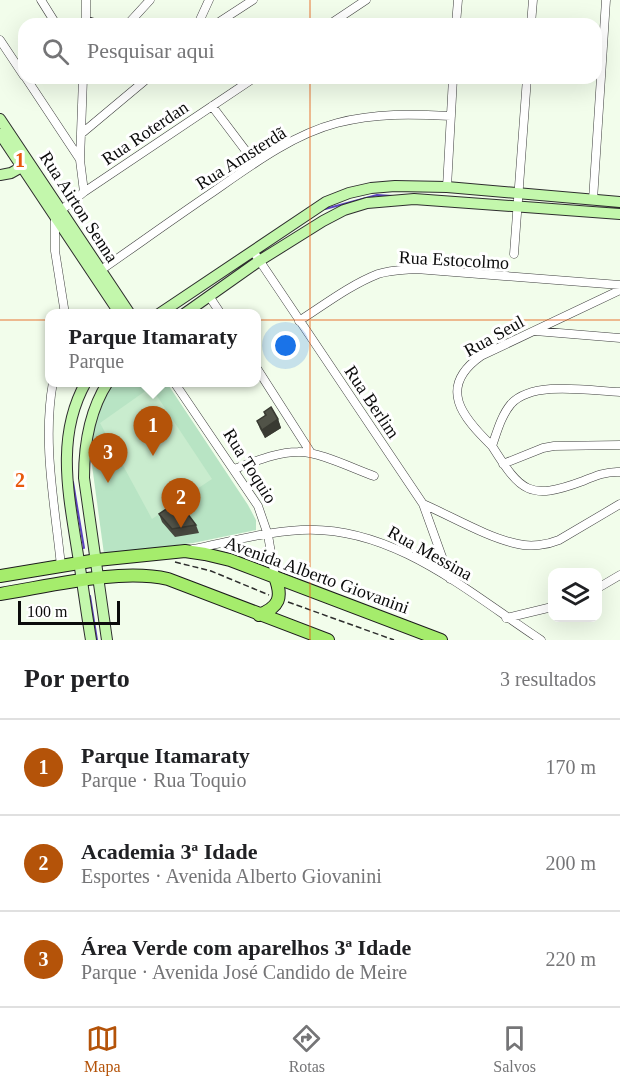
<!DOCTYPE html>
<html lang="pt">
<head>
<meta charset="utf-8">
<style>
	:root { --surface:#fff; --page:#f6f6f6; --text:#202124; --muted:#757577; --line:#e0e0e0; --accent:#b45309 }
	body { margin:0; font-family:Georgia,serif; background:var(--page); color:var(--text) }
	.controls { position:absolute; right:18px; bottom:18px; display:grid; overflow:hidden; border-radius:12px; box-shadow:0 6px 24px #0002 }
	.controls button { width:54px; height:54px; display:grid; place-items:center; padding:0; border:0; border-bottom:2px solid var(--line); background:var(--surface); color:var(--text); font:30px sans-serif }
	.scale { position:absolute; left:18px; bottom:15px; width:102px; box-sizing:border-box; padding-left:6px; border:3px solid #0b0b0b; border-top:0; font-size:16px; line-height:21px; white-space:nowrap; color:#0b0b0b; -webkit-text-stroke:4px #fff; paint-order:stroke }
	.you { position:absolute; left:286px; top:346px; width:21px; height:21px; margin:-15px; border:4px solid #fff; border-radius:50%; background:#1a73e8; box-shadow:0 0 0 9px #1a73e833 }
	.badge { display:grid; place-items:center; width:39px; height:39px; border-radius:50%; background:var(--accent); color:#fff; font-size:20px; font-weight:700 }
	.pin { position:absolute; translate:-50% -50px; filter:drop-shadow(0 2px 3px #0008) }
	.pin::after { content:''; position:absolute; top:32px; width:21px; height:18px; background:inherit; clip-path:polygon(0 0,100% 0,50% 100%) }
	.popup { position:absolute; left:45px; top:309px; width:216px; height:78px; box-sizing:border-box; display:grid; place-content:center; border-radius:12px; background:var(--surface); filter:drop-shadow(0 2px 4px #0005); font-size:20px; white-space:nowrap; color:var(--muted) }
	.popup b { font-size:22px; color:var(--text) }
	.popup::after { content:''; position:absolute; left:50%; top:100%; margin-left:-12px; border:12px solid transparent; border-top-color:var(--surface) }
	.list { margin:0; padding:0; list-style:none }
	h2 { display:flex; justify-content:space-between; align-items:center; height:78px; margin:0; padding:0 24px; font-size:26px }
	h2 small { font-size:20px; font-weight:400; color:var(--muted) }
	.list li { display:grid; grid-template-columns:39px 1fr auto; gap:18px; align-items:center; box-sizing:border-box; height:96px; padding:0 24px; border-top:2px solid var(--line) }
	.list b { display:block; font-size:22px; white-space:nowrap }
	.list p { margin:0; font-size:20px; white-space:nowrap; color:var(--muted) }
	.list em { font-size:20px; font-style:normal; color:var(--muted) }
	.icon { flex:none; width:33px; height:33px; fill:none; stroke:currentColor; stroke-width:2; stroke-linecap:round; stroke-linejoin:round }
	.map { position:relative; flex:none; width:620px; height:640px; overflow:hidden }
	.search { position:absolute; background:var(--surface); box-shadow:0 6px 24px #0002; left:18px; right:18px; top:18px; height:66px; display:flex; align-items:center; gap:15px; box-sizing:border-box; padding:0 21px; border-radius:18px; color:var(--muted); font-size:22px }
	.sheet { height:366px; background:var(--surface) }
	nav { display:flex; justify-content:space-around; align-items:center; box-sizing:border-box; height:84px; border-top:2px solid var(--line); background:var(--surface); font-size:16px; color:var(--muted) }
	nav a { display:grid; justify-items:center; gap:3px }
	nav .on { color:var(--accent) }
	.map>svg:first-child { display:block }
</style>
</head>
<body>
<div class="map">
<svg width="620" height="640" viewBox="0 0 620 640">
	<rect width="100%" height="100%" fill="#f2fdeb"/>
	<path fill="#b8e4c4" d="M 114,383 L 167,383 L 248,505 L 256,520 L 256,530 L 193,543 L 104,554 L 89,443 L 102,400 Z"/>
	<path fill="#c9ecce" d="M 151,387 L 212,479 L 152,519 L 100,423 Z"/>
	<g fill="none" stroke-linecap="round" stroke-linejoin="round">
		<path stroke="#5b42c0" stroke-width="2" d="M 325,209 L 377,195 L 393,196
			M 73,482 L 84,548
			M 90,596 L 97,640"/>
		<g stroke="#3e3e3e" stroke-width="9">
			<path id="street" d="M 41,0 L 56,24
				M 86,20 L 98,24
				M 86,24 L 86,0
				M 128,24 L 150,0
				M 198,24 L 209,0
				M 216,24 L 253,0
				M 330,24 L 366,0
				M 456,24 L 458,0
				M 531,24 L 533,0
				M 0,40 L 24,76
				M 26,78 L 79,158
				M 83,78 L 80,160 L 84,192
				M 212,106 L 255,163
				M 81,134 L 148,78
				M 447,187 L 453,78
				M 593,200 L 606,0
				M 253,251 L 423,504 L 450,579
				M 514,254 L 527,78
				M 101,270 C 137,245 173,219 210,194 C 249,167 291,135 337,123 C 376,113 411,114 451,116
				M 209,296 L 221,314
				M 65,314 L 55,251 L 55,215 L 84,192 L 254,78
				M 299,321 C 324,305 350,285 378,274 C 390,270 403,270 416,269 L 620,285
				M 535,331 L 620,338
				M 256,367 L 311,453
				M 53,382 C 42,443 55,505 61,566
				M 174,382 L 258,506 L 268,535 L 275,577
				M 620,392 C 590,391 533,380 511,404 C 501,416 497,432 492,446 C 521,492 529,501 583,481 C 595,476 607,471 620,472
				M 492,446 C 462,417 437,387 481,356 L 620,290
				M 503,464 L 543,448 L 554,446 L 620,445
				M 234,469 C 254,462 276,452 298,452 C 318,451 354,469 374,476
				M 423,504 C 451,516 488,538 518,544 C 531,547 547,545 559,540 L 620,504
				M 193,549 C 228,542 264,532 301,530 C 393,525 468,592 541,640
				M 598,588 L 620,575
				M 506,618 L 552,607"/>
		</g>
		<g stroke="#2d2d2d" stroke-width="12">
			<path id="secondary" d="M 0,119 L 130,314
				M 0,134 L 120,314
				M 0,175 L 11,173 L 27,164
				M 159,314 L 326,202 L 349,193 L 371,188 L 395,186 L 447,187 L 620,202
				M 184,314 L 259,261 L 323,221 L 344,210 L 367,203 L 414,199 L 620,214
				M 86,382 C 56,435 68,492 77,549 C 82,579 86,610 91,640
				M 107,640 L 84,478 C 84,444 89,411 108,382"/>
		</g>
		<g stroke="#1c1c1c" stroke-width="14">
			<path id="primary" d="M 0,576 L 97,560 L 185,551 L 205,554 L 230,560 L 441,640
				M 0,594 C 50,586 120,568 168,579 L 328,640
				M 259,615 C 279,607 283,598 275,577"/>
		</g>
		<path stroke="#2d2d2d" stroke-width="1.5" stroke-dasharray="6 3" stroke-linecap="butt" d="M 175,562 L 211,571 L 269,595
			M 288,602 L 394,640"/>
		<use href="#street" stroke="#fff" stroke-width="8"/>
		<use href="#secondary" stroke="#c3f7ac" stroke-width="10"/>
		<use href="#primary" stroke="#a5ec6c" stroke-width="12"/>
	</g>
	<path fill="#46473e" d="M 264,412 L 278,419 L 281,428 L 265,438 L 260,429 L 257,421 L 265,416 Z
		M 159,514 L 196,525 L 199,533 L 175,537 L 162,522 Z"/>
	<path fill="#393a32" d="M 278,419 L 281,428 L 265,438 L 262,430 Z"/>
	<path fill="#515348" stroke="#393a32" stroke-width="1.5" d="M 271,407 L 278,419 L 262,430 L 257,421 L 266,415 L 264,412 Z
		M 178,501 L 196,525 L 172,529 L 159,514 Z"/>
	<path fill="none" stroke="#e8590c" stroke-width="1.5" stroke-opacity="0.55" d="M 310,0 L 310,24M 310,78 L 310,640M 0,320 L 620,320"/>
	<g text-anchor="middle" stroke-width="6" stroke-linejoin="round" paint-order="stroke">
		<g font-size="18" fill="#0b0b0b" stroke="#fff">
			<text transform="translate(145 133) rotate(-34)" y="6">Rua Roterdan</text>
			<text transform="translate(241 158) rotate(-32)" y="6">Rua Amsterdã</text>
			<text transform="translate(79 207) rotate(57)" y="6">Rua Airton Senna</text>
			<text transform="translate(454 260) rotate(3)" y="6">Rua Estocolmo</text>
			<text transform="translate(494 336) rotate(-29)" y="6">Rua Seul</text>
			<text transform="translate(372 402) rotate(56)" y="6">Rua Berlim</text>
			<text transform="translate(250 466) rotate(58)" y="6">Rua Toquio</text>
			<text transform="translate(430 553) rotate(29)" y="6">Rua Messina</text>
			<text transform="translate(317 575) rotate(20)" y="6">Avenida Alberto Giovanini</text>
		</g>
	</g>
	<g font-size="20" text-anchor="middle" font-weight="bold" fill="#e8590c" stroke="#fff" stroke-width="6" stroke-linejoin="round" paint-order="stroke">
		<text x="20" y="167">1</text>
		<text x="20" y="487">2</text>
	</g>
</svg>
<div class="controls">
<button><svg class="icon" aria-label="layers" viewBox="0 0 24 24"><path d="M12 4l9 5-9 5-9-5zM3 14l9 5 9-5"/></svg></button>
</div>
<div class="scale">100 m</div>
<div class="you"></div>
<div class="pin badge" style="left:153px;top:456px">1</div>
<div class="popup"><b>Parque Itamaraty</b>Parque</div>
<div class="pin badge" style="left:181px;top:528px">2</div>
<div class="pin badge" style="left:108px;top:483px">3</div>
<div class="search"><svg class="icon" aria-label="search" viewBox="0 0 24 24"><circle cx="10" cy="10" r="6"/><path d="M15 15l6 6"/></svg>Pesquisar aqui</div>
</div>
<section class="sheet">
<h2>Por perto<small>3 resultados</small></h2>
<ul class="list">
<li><span class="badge">1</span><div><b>Parque Itamaraty</b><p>Parque · Rua Toquio</p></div><em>170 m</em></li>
<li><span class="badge">2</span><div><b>Academia 3ª Idade</b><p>Esportes · Avenida Alberto Giovanini</p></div><em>200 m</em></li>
<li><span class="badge">3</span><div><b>Área Verde com aparelhos 3ª Idade</b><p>Parque · Avenida José Candido de Meire</p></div><em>220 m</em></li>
</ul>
</section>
<nav>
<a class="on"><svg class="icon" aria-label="map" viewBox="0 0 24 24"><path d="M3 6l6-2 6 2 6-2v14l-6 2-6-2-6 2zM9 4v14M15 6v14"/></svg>Mapa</a>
<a><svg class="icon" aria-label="directions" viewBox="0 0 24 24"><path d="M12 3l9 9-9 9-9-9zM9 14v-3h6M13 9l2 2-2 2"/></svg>Rotas</a>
<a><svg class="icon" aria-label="saved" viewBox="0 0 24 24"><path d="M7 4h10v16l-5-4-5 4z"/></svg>Salvos</a>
</nav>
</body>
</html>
